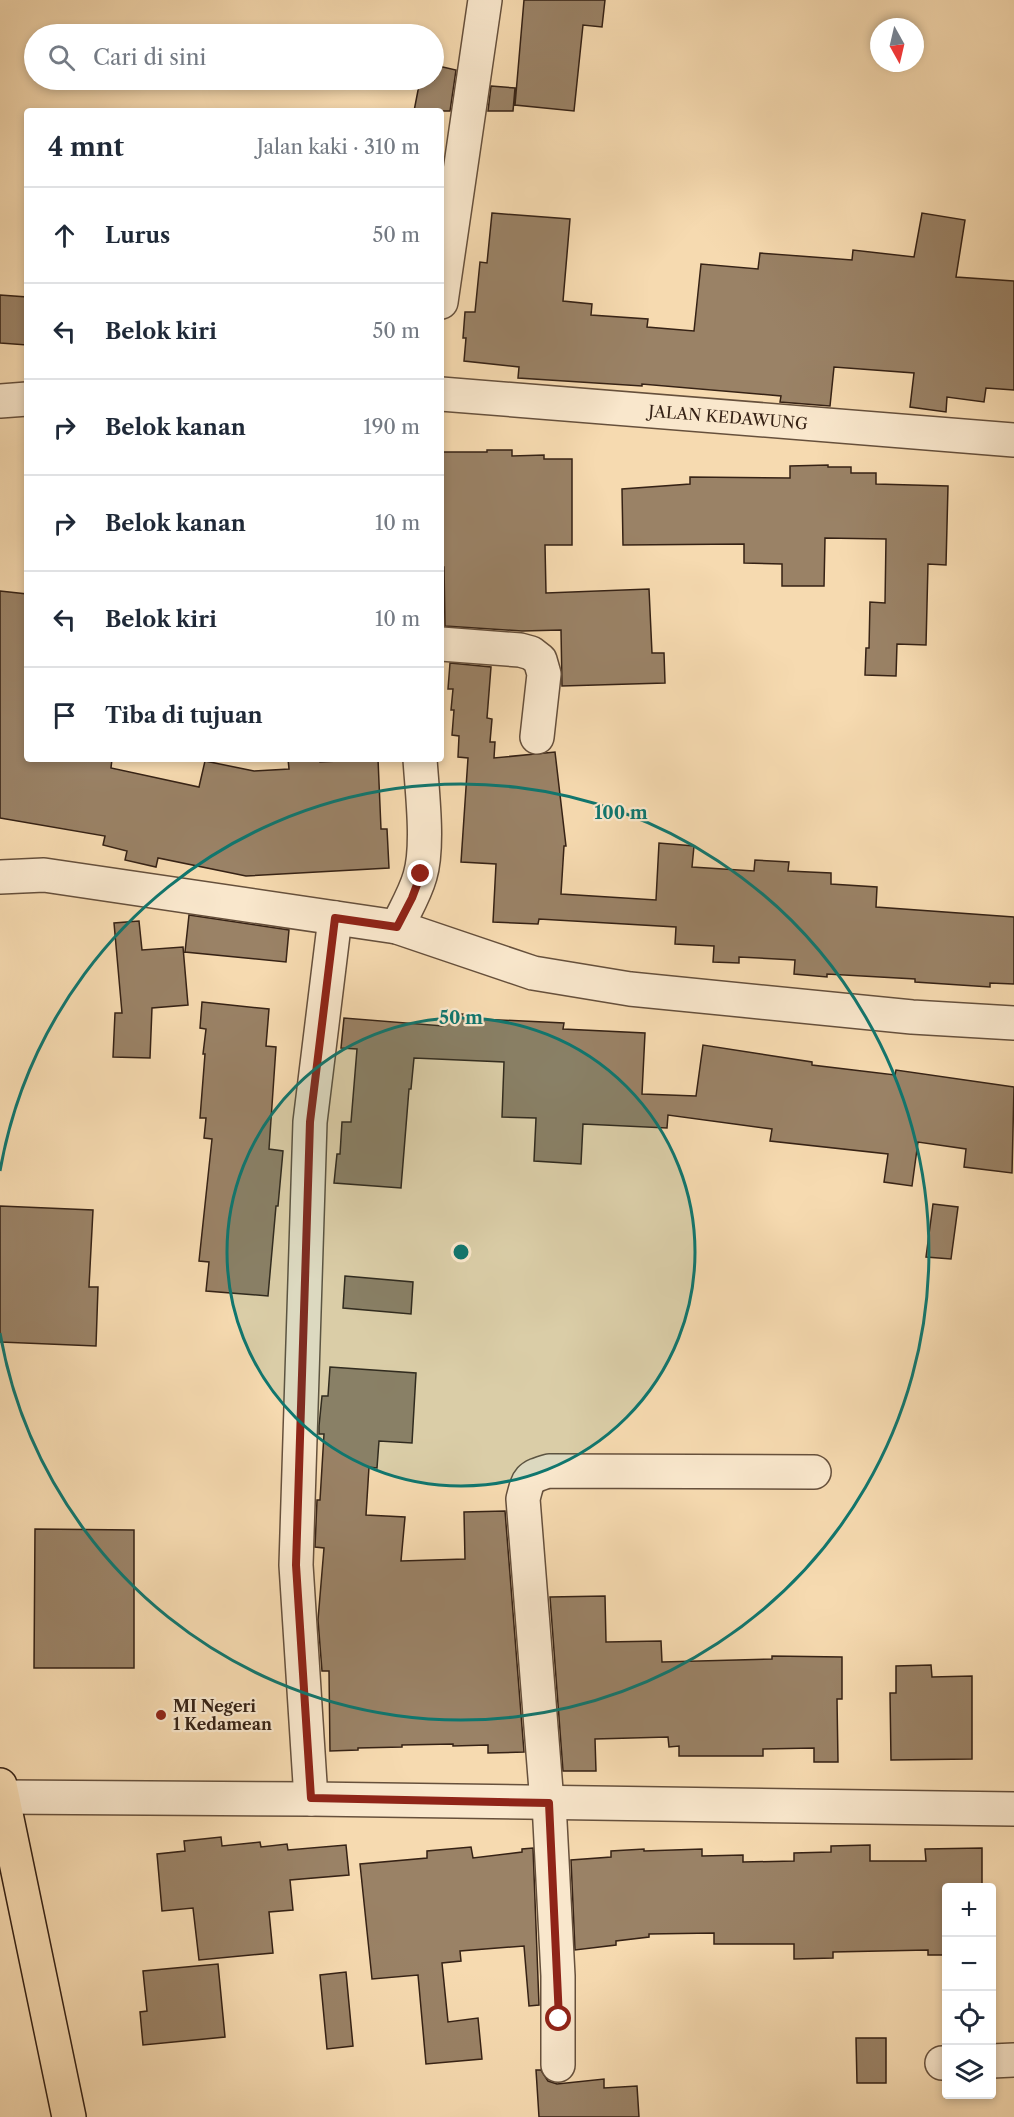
<!DOCTYPE html>
<html lang="id">
<head>
<meta charset="utf-8">
<style>
	:root { --surface:#fff; --page:#f6f6f7; --text:#1f2937; --muted:#747a83; --line:#e0e1e3 }
	body { margin:0; font-family:"Libre Caslon Text",serif; background:var(--page); color:var(--text) }
	.controls { position:absolute; right:18px; bottom:18px; display:grid; overflow:hidden; border-radius:6px; box-shadow:0 3px 9px #0003 }
	.controls button { width:54px; height:54px; display:grid; place-items:center; padding:0; border:0; border-bottom:2px solid var(--line); background:var(--surface); color:var(--text); font:30px sans-serif }
	.compass { position:absolute; left:870px; top:18px; width:54px; height:54px; border-radius:50%; background:var(--surface); box-shadow:0 3px 9px #0003; rotate:172deg }
	.stop { position:absolute; width:18px; height:18px; margin:-14px; border:4px solid #8f2418; border-radius:50%; background:#fff }
	.stop.end { background:#8f2418; border-color:#fff; box-shadow:0 2px 6px #0008 }
	.list { margin:0; padding:0; list-style:none }
	h2 { display:flex; justify-content:space-between; align-items:center; height:78px; margin:0; padding:0 24px; font-size:26px }
	h2 small { font-size:20px; font-weight:400; color:var(--muted) }
	.list li { display:grid; grid-template-columns:39px 1fr auto; gap:18px; align-items:center; box-sizing:border-box; height:96px; padding:0 24px; border-top:2px solid var(--line) }
	.list b { display:block; font-size:22px; white-space:nowrap }
	.list em { font-size:20px; font-style:normal; color:var(--muted) }
	.icon { flex:none; width:33px; height:33px; fill:none; stroke:currentColor; stroke-width:2; stroke-linecap:round; stroke-linejoin:round }
	.map { position:relative; flex:none; width:1014px; height:2117px; overflow:hidden }
	.search { position:absolute; background:var(--surface); box-shadow:0 3px 9px #0003; left:24px; top:24px; width:420px; height:66px; display:flex; align-items:center; gap:15px; box-sizing:border-box; padding:0 21px; border-radius:33px; color:var(--muted); font-size:22px }
	.panel { position:absolute; background:var(--surface); box-shadow:0 3px 9px #0003; left:24px; top:108px; width:420px; height:654px; border-radius:6px }
	.map>svg:first-child { display:block }
</style>
</head>
<body>
<div class="map">
<svg width="1014" height="2117" viewBox="0 0 1014 2117">
	<rect width="100%" height="100%" fill="#f6dab0"/>
	<filter id="stains"><feTurbulence type="fractalNoise" baseFrequency=".00333" numOctaves="4"/><feColorMatrix values="0 0 0 0 .2 0 0 0 0 .09 0 0 0 0 .02 0 0 0 .5 -.17"/></filter>
	<radialGradient id="worn" r=".72"><stop offset=".6" stop-color="#630" stop-opacity="0"/><stop offset="1" stop-color="#630" stop-opacity=".3"/></radialGradient>
	<path fill="#9a8266" stroke="#362215" stroke-width="1.5" d="M 524,0 L 605,0 L 602,27 L 583,25 L 574,111 L 515,105 Z
		M 434,65 L 456,70 L 450,111 L 414,111 L 420,80 L 434,80 Z
		M 491,86 L 515,88 L 513,111 L 488,111 Z
		M 492,213 L 570,219 L 563,301 L 592,304 L 591,315 L 648,319 L 647,327 L 694,331 L 701,264 L 758,269 L 760,253 L 852,260 L 853,250 L 914,257 L 922,213 L 965,220 L 956,277 L 1014,281 L 1014,390 L 986,388 L 984,402 L 947,397 L 946,412 L 910,407 L 914,373 L 834,367 L 830,406 L 780,402 L 781,396 L 642,384 L 642,386 L 518,378 L 519,367 L 464,361 L 466,338 L 463,338 L 465,312 L 475,312 L 480,262 L 487,263 Z
		M 0,295 L 27,297 L 27,345 L 0,343 Z
		M 487,450 L 512,450 L 512,456 L 544,455 L 544,459 L 572,459 L 572,545 L 545,545 L 546,593 L 649,589 L 652,653 L 664,653 L 665,683 L 562,686 L 561,630 L 522,631 L 445,626 L 444,567 L 441,567 L 441,452 L 487,452 Z
		M 828,465 L 828,467 L 851,467 L 851,473 L 876,473 L 876,484 L 948,486 L 946,565 L 928,564 L 926,645 L 897,644 L 896,676 L 865,675 L 866,648 L 869,648 L 870,602 L 885,603 L 886,539 L 825,538 L 824,586 L 782,586 L 782,564 L 744,563 L 744,544 L 623,545 L 622,489 L 690,484 L 690,477 L 790,478 L 790,466 Z
		M 0,591 L 27,594 L 27,759 L 112,759 L 111,768 L 199,787 L 205,761 L 254,771 L 289,769 L 288,759 L 320,759 L 320,762 L 378,759 L 381,829 L 387,829 L 389,868 L 246,876 L 158,858 L 156,867 L 125,860 L 127,851 L 103,845 L 105,836 L 0,818 Z
		M 450,663 L 491,667 L 487,718 L 492,719 L 490,742 L 495,742 L 494,758 L 555,752 L 566,846 L 564,846 L 561,894 L 656,900 L 659,843 L 694,846 L 692,867 L 754,871 L 755,860 L 789,862 L 788,871 L 831,873 L 831,884 L 877,887 L 876,907 L 1014,917 L 1014,984 L 990,983 L 990,987 L 915,982 L 915,979 L 827,974 L 827,977 L 794,974 L 795,960 L 739,957 L 739,963 L 713,962 L 714,946 L 675,944 L 676,927 L 539,919 L 538,924 L 493,922 L 496,864 L 461,862 L 468,758 L 458,757 L 459,736 L 452,735 L 454,710 L 451,710 L 453,689 L 448,689 Z
		M 189,915 L 289,930 L 286,962 L 185,952 Z
		M 139,921 L 142,950 L 183,947 L 188,1005 L 152,1008 L 150,1058 L 113,1057 L 115,1013 L 122,1013 L 114,923 Z
		M 202,1002 L 269,1009 L 266,1046 L 276,1047 L 269,1149 L 283,1151 L 278,1206 L 276,1206 L 268,1296 L 206,1291 L 209,1262 L 199,1261 L 212,1139 L 204,1138 L 206,1118 L 200,1118 L 205,1054 L 203,1054 L 206,1029 L 200,1028 Z
		M 443,1013 L 479,1015 L 479,1019 L 564,1023 L 563,1029 L 645,1033 L 642,1094 L 696,1096 L 703,1045 L 812,1062 L 812,1065 L 895,1075 L 896,1070 L 1014,1087 L 1012,1173 L 964,1167 L 966,1149 L 918,1142 L 912,1186 L 884,1182 L 888,1154 L 770,1141 L 772,1129 L 668,1115 L 667,1128 L 583,1124 L 581,1164 L 534,1161 L 536,1118 L 502,1117 L 504,1062 L 414,1058 L 411,1089 L 409,1089 L 401,1188 L 334,1183 L 337,1154 L 340,1154 L 342,1122 L 351,1122 L 357,1049 L 341,1048 L 344,1018 L 443,1026 Z
		M 933,1204 L 958,1207 L 951,1259 L 926,1257 Z
		M 0,1206 L 93,1210 L 89,1287 L 98,1287 L 96,1346 L 0,1342 Z
		M 345,1276 L 413,1282 L 411,1314 L 343,1308 Z
		M 330,1367 L 416,1373 L 412,1443 L 379,1441 L 377,1468 L 369,1467 L 366,1515 L 405,1517 L 401,1561 L 465,1559 L 464,1512 L 505,1511 L 524,1752 L 488,1753 L 488,1745 L 453,1746 L 453,1744 L 402,1745 L 402,1747 L 358,1748 L 358,1750 L 330,1751 L 329,1671 L 322,1671 L 318,1620 L 324,1548 L 315,1547 L 317,1500 L 320,1500 L 324,1434 L 319,1434 L 319,1426 L 322,1396 L 328,1396 Z
		M 35,1529 L 134,1530 L 134,1668 L 34,1668 Z
		M 605,1596 L 606,1642 L 661,1641 L 662,1662 L 772,1659 L 772,1656 L 842,1657 L 842,1699 L 837,1699 L 838,1762 L 814,1762 L 814,1748 L 763,1749 L 763,1756 L 679,1756 L 679,1746 L 669,1747 L 668,1737 L 595,1739 L 596,1771 L 563,1771 L 550,1597 Z
		M 931,1665 L 932,1677 L 972,1676 L 972,1759 L 891,1760 L 890,1693 L 896,1693 L 896,1666 Z
		M 221,1837 L 222,1846 L 260,1842 L 261,1847 L 287,1844 L 288,1850 L 346,1845 L 349,1875 L 290,1880 L 293,1910 L 269,1912 L 273,1953 L 199,1960 L 193,1908 L 162,1911 L 157,1854 L 185,1851 L 184,1841 Z
		M 870,1845 L 870,1861 L 926,1861 L 925,1849 L 982,1848 L 982,1887 L 946,1887 L 946,1955 L 928,1955 L 928,1950 L 833,1952 L 833,1958 L 794,1959 L 794,1944 L 714,1944 L 714,1933 L 649,1934 L 649,1937 L 616,1941 L 616,1945 L 575,1950 L 571,1860 L 611,1857 L 611,1851 L 644,1849 L 644,1851 L 702,1849 L 702,1856 L 743,1855 L 743,1862 L 794,1861 L 794,1853 L 831,1852 L 831,1846 Z
		M 471,1847 L 473,1858 L 522,1852 L 522,1849 L 533,1848 L 539,2005 L 529,2006 L 524,1946 L 460,1951 L 461,1961 L 442,1963 L 448,2022 L 478,2018 L 482,2059 L 426,2064 L 418,1975 L 372,1979 L 360,1864 L 427,1858 L 427,1851 Z
		M 218,1964 L 225,2037 L 143,2045 L 140,2012 L 147,2011 L 143,1971 Z
		M 346,1972 L 353,2046 L 327,2049 L 320,1975 Z
		M 856,2038 L 886,2038 L 886,2083 L 857,2083 Z
		M 536,2070 L 541,2070 L 548,2081 L 557,2084 L 604,2079 L 604,2088 L 637,2086 L 639,2117 L 539,2117 Z"/>
	<g fill="none" stroke-linecap="round" stroke-linejoin="round">
		<g stroke="#66503c" stroke-width="36">
			<g id="minor">
				<path d="M 441,302 L 485,0"/>
				<path id="s1" d="M 441,394 L 1014,440"/>
				<path d="M 0,401 L 27,399"/>
				<path d="M 441,644 L 520,650 L 531,653 L 540,660 L 544,674 L 537,737"/>
				<path d="M 0,877 L 44,875 L 397,927 L 533,973 L 630,989 L 912,1017 L 1014,1023"/>
				<path d="M 397,927 C 405,910 415,894 420,876 C 429,846 422,791 420,759"/>
				<path d="M 3,1797 L 311,1799 L 1014,1809"/>
				<path d="M 311,1799 L 296,1565 L 310,1122 L 335,918"/>
				<path d="M 547,1803 L 523,1499 C 528,1479 528,1477 549,1471 L 814,1472"/>
				<path d="M 549,1803 L 558,1976 L 558,2065"/>
				<path d="M 992,2061 L 1014,2060"/>
				<path d="M 942,2063 L 946,2063"/>
			</g>
		</g>
		<g stroke="#362215" stroke-width="36">
			<path id="trunk" d="M 0,1785 L 69,2117"/>
		</g>
		<use href="#minor" stroke="#f9e7cc" stroke-width="33"/>
		<use href="#trunk" stroke="#f6dab0" stroke-width="33"/>
	</g>
	<g fill="none" stroke-linecap="round" stroke-linejoin="round">
		<path stroke="#8f2418" stroke-width="8" d="M 421,874 L 412,898 L 397,927 L 335,918 L 310,1122 L 296,1565 L 311,1798 L 549,1803 L 559,2019"/>
	</g>
	<circle cx="461" cy="1252" r="234" fill="#0f766e" fill-opacity=".12"/>
	<g fill="none" stroke="#0f766e" stroke-width="3">
		<circle cx="461" cy="1252" r="234"/>
		<path d="M0 1171A468 468 0 1 1 0 1333"/>
	</g>
	<circle fill="#8f2418" stroke="#f9e7cc" stroke-width="2" cx="161" cy="1715" r="6"/>
	<g text-anchor="middle" stroke-width="4.5" stroke-linejoin="round" paint-order="stroke">
		<g font-size="16" fill="#362215" stroke="#f9e7cc">
			<text dy="6" stroke="none"><textPath href="#s1" startOffset="288">JALAN KEDAWUNG</textPath></text>
		</g>
		<g font-size="16" font-weight="bold" fill="#362215" stroke="#f9e7cc" text-anchor="start">
			<text x="173" y="1712">MI Negeri<tspan x="173" dy="18">1 Kedamean</tspan></text>
		</g>
	</g>
	<circle cx="461" cy="1252" r="9" fill="#0f766e" stroke="#f9e7cc" stroke-width="3"/>
	<g font-size="18" text-anchor="middle" font-weight="bold" fill="#0f766e" stroke="#f9e7cc" stroke-width="4.5" stroke-linejoin="round" paint-order="stroke">
		<text x="621" y="819">100 m</text>
		<text x="461" y="1024">50 m</text>
	</g>
	<rect width="100%" height="100%" filter="url(#stains)"/>
	<rect width="100%" height="100%" fill="url(#worn)"/>
</svg>
<div class="controls">
<button>+</button>
<button>−</button>
<button><svg class="icon" aria-label="locate" viewBox="0 0 24 24"><circle cx="12" cy="12" r="6"/><path d="M12 2v4M12 18v4M2 12h4M18 12h4"/></svg></button>
<button><svg class="icon" aria-label="layers" viewBox="0 0 24 24"><path d="M12 4l9 5-9 5-9-5zM3 14l9 5 9-5"/></svg></button>
</div>
<svg class="compass" viewBox="-18 -18 36 36"><path d="M0-13l5 13h-10z" fill="#e53935"/><path d="M0 13l5-13h-10z" fill="#747a83"/></svg>
<div class="stop" style="left:559px;top:2019px"></div>
<div class="stop end" style="left:421px;top:874px"></div>
<div class="search"><svg class="icon" aria-label="search" viewBox="0 0 24 24"><circle cx="10" cy="10" r="6"/><path d="M15 15l6 6"/></svg>Cari di sini</div>
<section class="panel">
<h2>4 mnt<small>Jalan kaki · 310 m</small></h2>
<ul class="list">
<li><svg class="icon" aria-label="ahead" viewBox="0 0 24 24"><path d="M12 20V5M6 11l6-6 6 6"/></svg><div><b>Lurus</b></div><em>50 m</em></li>
<li><svg class="icon" aria-label="left" viewBox="0 0 24 24"><path d="M17 20v-9H6M10 6l-5 5 5 5"/></svg><div><b>Belok kiri</b></div><em>50 m</em></li>
<li><svg class="icon" aria-label="right" viewBox="0 0 24 24"><path d="M7 20v-9h11M14 6l5 5-5 5"/></svg><div><b>Belok kanan</b></div><em>190 m</em></li>
<li><svg class="icon" aria-label="right" viewBox="0 0 24 24"><path d="M7 20v-9h11M14 6l5 5-5 5"/></svg><div><b>Belok kanan</b></div><em>10 m</em></li>
<li><svg class="icon" aria-label="left" viewBox="0 0 24 24"><path d="M17 20v-9H6M10 6l-5 5 5 5"/></svg><div><b>Belok kiri</b></div><em>10 m</em></li>
<li><svg class="icon" aria-label="arrive" viewBox="0 0 24 24"><path d="M6 21V4h12l-3 4 3 4H6"/></svg><div><b>Tiba di tujuan</b></div></li>
</ul>
</section>
</div>
</body>
</html>
